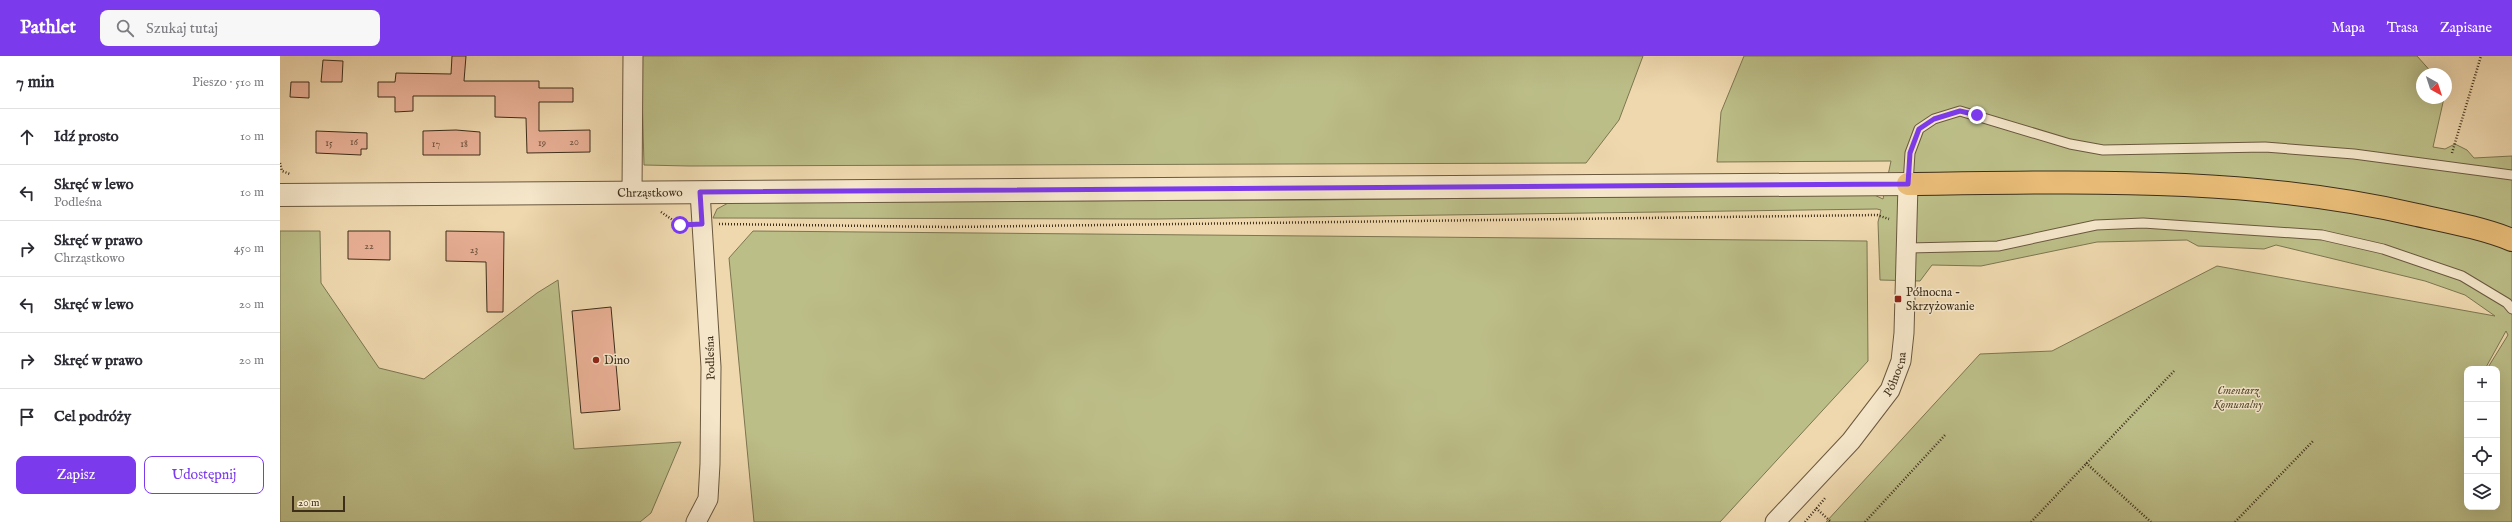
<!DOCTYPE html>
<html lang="pl">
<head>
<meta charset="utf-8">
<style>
	:root { --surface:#fff; --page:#f7f7f7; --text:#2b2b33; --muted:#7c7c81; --line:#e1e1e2; --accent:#7c3aed }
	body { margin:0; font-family:"IM FELL English",serif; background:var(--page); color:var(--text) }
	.controls { position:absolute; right:12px; bottom:12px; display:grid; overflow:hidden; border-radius:8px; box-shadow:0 4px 16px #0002 }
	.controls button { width:36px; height:36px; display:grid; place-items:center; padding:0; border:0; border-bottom:1px solid var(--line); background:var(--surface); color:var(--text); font:20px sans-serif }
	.compass { position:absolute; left:2136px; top:12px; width:36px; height:36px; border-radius:50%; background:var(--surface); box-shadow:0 4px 16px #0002; rotate:141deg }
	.scale { position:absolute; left:12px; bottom:10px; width:53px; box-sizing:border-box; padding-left:4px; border:2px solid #3d2e1a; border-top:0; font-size:11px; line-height:14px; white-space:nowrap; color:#3d2e1a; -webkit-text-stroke:3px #f5e6ca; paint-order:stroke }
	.stop { position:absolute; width:12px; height:12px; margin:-9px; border:3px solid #7c3aed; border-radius:50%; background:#fff }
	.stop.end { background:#7c3aed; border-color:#fff; box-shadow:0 1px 4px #0008 }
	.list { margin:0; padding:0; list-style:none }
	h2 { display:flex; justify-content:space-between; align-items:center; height:52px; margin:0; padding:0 16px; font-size:17px }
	h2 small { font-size:13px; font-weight:400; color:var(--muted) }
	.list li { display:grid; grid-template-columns:26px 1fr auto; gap:12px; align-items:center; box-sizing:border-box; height:56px; padding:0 16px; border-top:1px solid var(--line) }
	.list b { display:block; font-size:15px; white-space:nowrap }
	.list p { margin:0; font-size:13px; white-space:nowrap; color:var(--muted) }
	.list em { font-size:13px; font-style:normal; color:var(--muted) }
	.actions { display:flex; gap:8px; padding:12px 16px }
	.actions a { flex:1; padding:9px 0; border:1px solid var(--accent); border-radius:8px; text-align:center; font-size:14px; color:var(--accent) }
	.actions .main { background:var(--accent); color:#fff }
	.icon { flex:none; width:22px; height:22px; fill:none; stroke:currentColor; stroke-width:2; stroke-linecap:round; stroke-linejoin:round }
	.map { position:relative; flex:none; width:2232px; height:466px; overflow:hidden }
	header { display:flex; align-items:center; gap:24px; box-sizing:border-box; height:56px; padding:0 20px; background:var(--accent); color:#fff }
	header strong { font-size:19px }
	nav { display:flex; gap:22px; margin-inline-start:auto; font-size:14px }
	.search { width:280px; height:36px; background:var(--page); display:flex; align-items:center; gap:10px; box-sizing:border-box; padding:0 14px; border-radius:8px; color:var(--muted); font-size:15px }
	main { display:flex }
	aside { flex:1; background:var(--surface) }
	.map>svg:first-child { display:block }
</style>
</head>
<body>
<header>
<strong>Pathlet</strong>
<div class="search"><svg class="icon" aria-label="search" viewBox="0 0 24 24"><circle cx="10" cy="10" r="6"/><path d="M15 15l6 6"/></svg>Szukaj tutaj</div>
<nav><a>Mapa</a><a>Trasa</a><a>Zapisane</a></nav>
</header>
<main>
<aside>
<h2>7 min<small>Pieszo · 510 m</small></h2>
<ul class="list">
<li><svg class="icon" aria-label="ahead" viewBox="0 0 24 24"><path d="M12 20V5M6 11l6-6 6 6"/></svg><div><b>Idź prosto</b></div><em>10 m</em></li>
<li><svg class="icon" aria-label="left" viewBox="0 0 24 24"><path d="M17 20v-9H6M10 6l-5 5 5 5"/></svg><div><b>Skręć w lewo</b><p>Podleśna</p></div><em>10 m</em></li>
<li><svg class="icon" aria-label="right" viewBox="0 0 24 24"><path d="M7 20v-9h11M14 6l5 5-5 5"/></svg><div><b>Skręć w prawo</b><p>Chrząstkowo</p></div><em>450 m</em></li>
<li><svg class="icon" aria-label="left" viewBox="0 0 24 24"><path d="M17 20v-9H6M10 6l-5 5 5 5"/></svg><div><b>Skręć w lewo</b></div><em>20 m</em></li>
<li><svg class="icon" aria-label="right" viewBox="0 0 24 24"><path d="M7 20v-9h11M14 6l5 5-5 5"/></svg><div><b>Skręć w prawo</b></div><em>20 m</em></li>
<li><svg class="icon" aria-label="arrive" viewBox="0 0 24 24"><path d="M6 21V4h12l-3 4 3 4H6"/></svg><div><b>Cel podróży</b></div></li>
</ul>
<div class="actions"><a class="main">Zapisz</a><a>Udostępnij</a></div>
</aside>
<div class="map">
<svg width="2232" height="466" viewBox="0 0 2232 466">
	<rect width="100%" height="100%" fill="#efd8ae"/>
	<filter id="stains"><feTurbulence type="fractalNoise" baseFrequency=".005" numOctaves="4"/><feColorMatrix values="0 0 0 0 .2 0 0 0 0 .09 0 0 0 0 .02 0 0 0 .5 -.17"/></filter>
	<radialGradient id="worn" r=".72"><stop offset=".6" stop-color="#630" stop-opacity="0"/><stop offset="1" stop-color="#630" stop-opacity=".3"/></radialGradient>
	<path fill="#bcbe88" stroke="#7c7651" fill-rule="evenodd" d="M 361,0 L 1363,0 L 1339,64 L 1306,107 L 409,110 L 364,109 Z
		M 1464,0 L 2137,0 L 2153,18 L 2142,18 L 2142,42 L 2164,42 L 2153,91 L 2165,93 L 2175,88 L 2187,94 L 2194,102 L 2232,100 L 2232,466 L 1546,466 L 1700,298 L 1772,295 L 1937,210 L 2215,260 L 2185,239 L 2145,225 L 1996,189 L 1984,193 L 1918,190 L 1907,184 L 1817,186 L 1701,210 L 1652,209 L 1640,225 L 1600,224 L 1598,166 L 1601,154 L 1597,153 L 877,163 L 433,162 L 437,153 L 450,146 L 1034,144 L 1592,138 L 1603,143 L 1611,105 L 1437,106 L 1441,56 ZM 2226,275 L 2228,279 L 2207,313 L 2217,313 L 2217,451 L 2187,451 L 2187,313 L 2205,313 Z
		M 0,175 L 40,175 L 41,227 L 99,312 L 144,323 L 257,237 L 278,224 L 294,393 L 401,386 L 371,457 L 360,466 L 0,466 Z
		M 473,175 L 1587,185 L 1588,305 L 1440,466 L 474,466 L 449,202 Z"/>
	<path fill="#e9b096" stroke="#3d2e1a" d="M 172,0 L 186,0 L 184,25 L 259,25 L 259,32 L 293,32 L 293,46 L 259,46 L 259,75 L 310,74 L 310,96 L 247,97 L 246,62 L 215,61 L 215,40 L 133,40 L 133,55 L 115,56 L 115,41 L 98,41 L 98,26 L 115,26 L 116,17 L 171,18 Z
		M 43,4 L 63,5 L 62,26 L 41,26 Z
		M 11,26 L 29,26 L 29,42 L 10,41 Z
		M 176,74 L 200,76 L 200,99 L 143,99 L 143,75 Z
		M 36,75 L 87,77 L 87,93 L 81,93 L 81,99 L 36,97 Z
		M 68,175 L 110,175 L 110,204 L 68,203 Z
		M 166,175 L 224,176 L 223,256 L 207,256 L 206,206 L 166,205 Z
		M 331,251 L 340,354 L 301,357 L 292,255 Z"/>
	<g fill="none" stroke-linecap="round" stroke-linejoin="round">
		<g stroke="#6a583f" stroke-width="11">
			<path id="service" d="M 1628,128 L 1630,97 L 1639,73 L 1654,63 L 1680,55 L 1790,88 L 1823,94 L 1985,91 L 2074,98 L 2232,119
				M 1628,192 L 1718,190 L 1816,169 L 1863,167 L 2042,179 L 2103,193 L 2182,220 L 2227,247 L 2232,253"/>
		</g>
		<g stroke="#6a583f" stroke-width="21">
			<g id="minor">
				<path d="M 352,136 L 353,0"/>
				<path d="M 416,466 L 428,443 L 430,408 L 431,311 L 420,136"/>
				<path id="s1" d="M 1495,466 L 1571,385 L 1610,334 L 1621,305 L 1624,277 L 1628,128"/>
			</g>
		</g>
		<g stroke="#6a583f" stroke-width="24">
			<g id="tertiary">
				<path id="s2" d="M 0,139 L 1628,128"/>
			</g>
		</g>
		<g stroke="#3d2e1a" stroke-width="24">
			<path id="trunk" d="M 1628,128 C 1799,126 1970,120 2137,159 C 2169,166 2202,172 2232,184"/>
		</g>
		<path stroke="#3d2e1a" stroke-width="2.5" stroke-dasharray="1 2" stroke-linecap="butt" d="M 2172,97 L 2201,0
			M 0,107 L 2,115 L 10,118
			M 381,156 L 400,169 L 404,169
			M 439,168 L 669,171 L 1597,159 L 1609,163
			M 1806,407 L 1871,466
			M 1536,452 L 1551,466
			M 1525,466 L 1546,441
			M 1585,466 L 1666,378
			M 1751,466 L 1894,315
			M 1955,466 L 2034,384"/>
		<use href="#service" stroke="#f5e6ca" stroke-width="9"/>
		<use href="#minor" stroke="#f5e6ca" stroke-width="19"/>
		<use href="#tertiary" stroke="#f5e6ca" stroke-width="22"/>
		<use href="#trunk" stroke="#e8bc77" stroke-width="22"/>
	</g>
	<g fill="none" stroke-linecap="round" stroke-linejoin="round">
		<path stroke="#7c3aed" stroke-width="5" d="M 400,169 L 422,168 L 420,136 L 1628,128 L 1630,97 L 1639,73 L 1654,63 L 1680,55 L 1697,59"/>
	</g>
	<g fill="#8f2418" stroke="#f5e6ca" stroke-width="1.5">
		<rect x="1614" y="239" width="8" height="8" rx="2"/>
		<circle cx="316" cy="304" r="4"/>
	</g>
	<g text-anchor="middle" stroke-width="3" stroke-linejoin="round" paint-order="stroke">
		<g font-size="10" fill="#684e39">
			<text x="74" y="89">16</text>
			<text x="294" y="89">20</text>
			<text x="49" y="90">15</text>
			<text x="262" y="90">19</text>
			<text x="156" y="91">17</text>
			<text x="184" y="91">18</text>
			<text x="89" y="193">22</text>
			<text x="194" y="197">23</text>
		</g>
		<g font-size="12" fill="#3d2e1a" stroke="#f5e6ca">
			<text dy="4" stroke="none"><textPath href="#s2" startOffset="370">Chrząstkowo</textPath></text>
			<text transform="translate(430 302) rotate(-92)" y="4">Podleśna</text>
			<text dy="4" stroke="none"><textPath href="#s1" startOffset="192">Północna</textPath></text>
		</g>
		<g font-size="12" fill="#3d2e1a" stroke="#f5e6ca" text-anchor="start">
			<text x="1626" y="240">Północna -<tspan x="1626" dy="14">Skrzyżowanie</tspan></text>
			<text x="324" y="308">Dino</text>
		</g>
		<g font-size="12" font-style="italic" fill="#564b30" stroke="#f5e6ca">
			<text x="1958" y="338">Cmentarz<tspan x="1958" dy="14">Komunalny</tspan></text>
		</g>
	</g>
	<rect width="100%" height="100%" filter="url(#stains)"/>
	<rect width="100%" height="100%" fill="url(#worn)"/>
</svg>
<div class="controls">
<button>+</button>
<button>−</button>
<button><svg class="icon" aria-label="locate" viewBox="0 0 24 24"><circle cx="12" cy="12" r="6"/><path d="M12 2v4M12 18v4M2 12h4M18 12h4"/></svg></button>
<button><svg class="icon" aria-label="layers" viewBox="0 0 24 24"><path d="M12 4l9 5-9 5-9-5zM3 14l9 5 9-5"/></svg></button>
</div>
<svg class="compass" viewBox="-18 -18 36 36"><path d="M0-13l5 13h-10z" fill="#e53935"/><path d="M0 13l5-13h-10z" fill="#7c7c81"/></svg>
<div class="scale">20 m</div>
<div class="stop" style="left:400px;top:169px"></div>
<div class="stop end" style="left:1697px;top:59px"></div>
</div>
</main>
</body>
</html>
